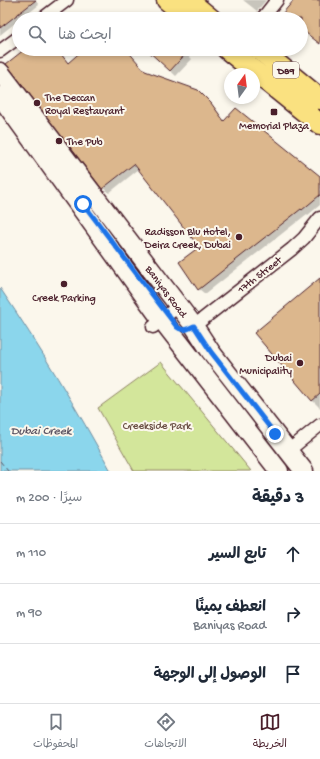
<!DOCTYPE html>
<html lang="ar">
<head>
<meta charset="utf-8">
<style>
	:root { --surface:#fff; --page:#f2f2f3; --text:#1f2937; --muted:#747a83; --line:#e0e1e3; --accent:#4a1f2b }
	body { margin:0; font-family:"Gochi Hand","Playpen Sans Arabic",sans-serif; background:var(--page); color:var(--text); direction:rtl }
	.compass { position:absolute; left:224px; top:68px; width:36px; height:36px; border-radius:50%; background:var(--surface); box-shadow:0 2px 6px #0003; rotate:14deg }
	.stop { position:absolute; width:12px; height:12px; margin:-9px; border:3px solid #1a73e8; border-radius:50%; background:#fff }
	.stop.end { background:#1a73e8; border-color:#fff; box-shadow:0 1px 4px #0008 }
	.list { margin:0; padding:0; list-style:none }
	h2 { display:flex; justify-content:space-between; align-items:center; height:52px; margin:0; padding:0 16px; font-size:17px }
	h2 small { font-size:13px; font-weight:400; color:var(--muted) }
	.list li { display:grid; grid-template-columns:26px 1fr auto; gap:12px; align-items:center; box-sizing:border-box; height:60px; padding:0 16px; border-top:1px solid var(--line) }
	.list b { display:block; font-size:15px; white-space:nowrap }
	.list p { margin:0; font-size:13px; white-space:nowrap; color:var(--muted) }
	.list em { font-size:13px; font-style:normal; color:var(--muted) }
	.icon { flex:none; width:22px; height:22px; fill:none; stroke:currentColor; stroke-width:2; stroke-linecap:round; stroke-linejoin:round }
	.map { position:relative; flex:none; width:320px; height:471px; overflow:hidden; direction:ltr }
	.search { position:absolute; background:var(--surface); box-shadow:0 2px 6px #0003; left:12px; right:12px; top:12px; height:44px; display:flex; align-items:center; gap:10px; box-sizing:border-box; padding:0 14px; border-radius:22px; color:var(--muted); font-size:15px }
	.sheet { height:232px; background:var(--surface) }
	nav { display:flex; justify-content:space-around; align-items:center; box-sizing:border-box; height:56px; border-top:1px solid var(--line); background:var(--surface); font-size:11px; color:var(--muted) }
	nav a { display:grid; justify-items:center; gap:2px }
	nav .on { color:var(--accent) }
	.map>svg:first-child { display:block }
</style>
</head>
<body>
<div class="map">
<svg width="320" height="471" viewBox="0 0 320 471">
	<rect width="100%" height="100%" fill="#fbf7ec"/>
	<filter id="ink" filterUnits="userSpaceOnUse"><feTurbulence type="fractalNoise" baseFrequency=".025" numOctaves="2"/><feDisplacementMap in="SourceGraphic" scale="8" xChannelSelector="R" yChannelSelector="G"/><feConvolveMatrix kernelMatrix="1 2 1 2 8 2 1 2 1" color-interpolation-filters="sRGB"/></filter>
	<g filter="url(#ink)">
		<path fill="#d3e69b" stroke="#8e8263" d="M 161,362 L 251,471 L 134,471 L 98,408 Z"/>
		<path fill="#8bd6ec" stroke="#718d9f" d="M 0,288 C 40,347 77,409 111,471 L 0,471 Z"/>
		<path fill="#0003" d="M 0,0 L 35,0 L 39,5 L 21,19 L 19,19 L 19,20 L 0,35 Z
			M 243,0 L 266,0 L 257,11 Z
			M 27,49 L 57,49 L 69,64 L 86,49 L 125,49 L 146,73 L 198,91 L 216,109 L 225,122 L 320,178 L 320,205 L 308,215 L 307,214 L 205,294 L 199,289 L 200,247 L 139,169 L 109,193 L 103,188 Z
			M 147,49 L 181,49 L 192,59 L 176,76 Z
			M 320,279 L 320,408 L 312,400 Z"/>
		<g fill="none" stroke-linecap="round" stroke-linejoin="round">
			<path stroke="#5e5665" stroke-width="1" stroke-dasharray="5 4" stroke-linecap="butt" d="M 0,461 L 8,471"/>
		</g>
		<path fill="#dcb78d" stroke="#4a1f2b" d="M 0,0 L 36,0 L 0,28 Z
			M 294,0 L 320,0 L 320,44 L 301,29 L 301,19 L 288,19 L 282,14 Z
			M 25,49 L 57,49 L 68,63 L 84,49 L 126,49 L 145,71 L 198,90 L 211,103 L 224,121 L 236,108 L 320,176 L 320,195 L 302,210 L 301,209 L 198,290 L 179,262 L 199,247 L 134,164 L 102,189 L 8,66 L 6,64 Z
			M 146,49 L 190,49 L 170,71 Z
			M 320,278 L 320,394 L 312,401 L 254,333 Z"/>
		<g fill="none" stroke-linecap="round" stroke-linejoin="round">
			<g stroke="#4a1f2b" stroke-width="15">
				<path id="street" d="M 42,19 L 67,0
					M 262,19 L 277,0
					M 0,51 L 19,37
					M 194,326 L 292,249 L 304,238 L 320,218
					M 153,327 L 178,306
					M 288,451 L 320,425"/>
			</g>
			<g stroke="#4a1f2b" stroke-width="21">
				<path id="secondary" d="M 0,72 L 194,326 L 211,352 L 304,471
					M 0,96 L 158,315 L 279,471"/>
			</g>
			<g stroke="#4a1f2b" stroke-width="23">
				<path id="primary" d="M 167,0 L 190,19
					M 188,0 L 211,19
					M 227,49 L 320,124
					M 259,49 L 320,99"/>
			</g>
			<use href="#street" stroke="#fbf7ec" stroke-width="12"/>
			<use href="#secondary" stroke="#fbf7ec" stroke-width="18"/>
			<use href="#primary" stroke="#fae180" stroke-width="20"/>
		</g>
	</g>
	<g fill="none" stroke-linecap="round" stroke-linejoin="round" filter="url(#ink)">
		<path stroke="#1a73e8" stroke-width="5" d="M 83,204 L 88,210 L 177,327 C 183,332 188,329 194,326 L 211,352 L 275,434"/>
	</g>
	<g fill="#4a1f2b" stroke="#fbf7ec" stroke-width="1.5">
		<circle cx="37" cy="103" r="4"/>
		<rect x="270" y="108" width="8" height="8" rx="2"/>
		<circle cx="59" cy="141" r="4"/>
		<circle cx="239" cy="237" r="4"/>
		<circle cx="64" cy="284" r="4"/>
		<circle cx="300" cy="363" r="4"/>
	</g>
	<g text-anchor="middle" stroke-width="4" stroke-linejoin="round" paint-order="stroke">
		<rect fill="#fbf7ec" stroke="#7f6065" stroke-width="1" x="273" y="62" width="26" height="16" rx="3"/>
		<g font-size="10" font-weight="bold" fill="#4a1f2b">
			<text x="286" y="74">D89</text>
		</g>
		<g font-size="11" fill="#4a1f2b" stroke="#fbf7ec" text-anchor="start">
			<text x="45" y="101">The Deccan<tspan x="45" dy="13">Royal Restaurant</tspan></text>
			<text x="274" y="129" text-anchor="middle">Memorial Plaza</text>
			<text x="67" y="145">The Pub</text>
			<text x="231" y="235" text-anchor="end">Radisson Blu Hotel,<tspan x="231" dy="13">Deira Creek, Dubai</tspan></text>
			<text x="64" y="301" text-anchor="middle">Creek Parking</text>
			<text x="292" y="361" text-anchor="end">Dubai<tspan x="292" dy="13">Municipality</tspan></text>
		</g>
		<g font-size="11" fill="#4a1f2b" stroke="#fbf7ec">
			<text transform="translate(259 274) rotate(-38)" y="4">17th Street</text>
			<text transform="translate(167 291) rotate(53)" y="4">Baniyas Road</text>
		</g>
		<g font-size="11" fill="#6c5147" stroke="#fbf7ec">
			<text x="157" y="429">Creekside Park</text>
		</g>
		<g font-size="12" font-style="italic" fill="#5e5665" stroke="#fbf7ec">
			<text x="41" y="434">Dubai Creek</text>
		</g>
	</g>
</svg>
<svg class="compass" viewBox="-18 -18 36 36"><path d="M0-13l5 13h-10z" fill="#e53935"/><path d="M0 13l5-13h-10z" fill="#747a83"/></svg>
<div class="stop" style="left:83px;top:204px"></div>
<div class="stop end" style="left:275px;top:434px"></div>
<div class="search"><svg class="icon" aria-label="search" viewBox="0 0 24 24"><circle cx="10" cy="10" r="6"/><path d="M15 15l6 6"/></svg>ابحث هنا</div>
</div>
<section class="sheet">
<h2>3 دقيقة<small>سيرًا · 200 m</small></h2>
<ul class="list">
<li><svg class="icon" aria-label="ahead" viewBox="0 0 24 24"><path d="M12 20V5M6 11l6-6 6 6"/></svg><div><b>تابع السير</b></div><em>110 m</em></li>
<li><svg class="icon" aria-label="right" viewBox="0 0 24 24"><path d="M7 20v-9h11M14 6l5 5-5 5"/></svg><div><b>انعطف يمينًا</b><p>Baniyas Road</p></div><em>90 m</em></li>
<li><svg class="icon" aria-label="arrive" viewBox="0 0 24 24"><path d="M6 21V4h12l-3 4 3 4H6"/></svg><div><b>الوصول إلى الوجهة</b></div></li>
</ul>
</section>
<nav>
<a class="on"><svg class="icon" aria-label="map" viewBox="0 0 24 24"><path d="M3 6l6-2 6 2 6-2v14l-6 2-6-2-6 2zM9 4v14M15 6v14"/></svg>الخريطة</a>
<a><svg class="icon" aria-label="directions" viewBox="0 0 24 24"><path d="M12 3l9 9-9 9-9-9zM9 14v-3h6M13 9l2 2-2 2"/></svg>الاتجاهات</a>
<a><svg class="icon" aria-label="saved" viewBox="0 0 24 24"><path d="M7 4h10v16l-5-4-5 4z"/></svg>المحفوظات</a>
</nav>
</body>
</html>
